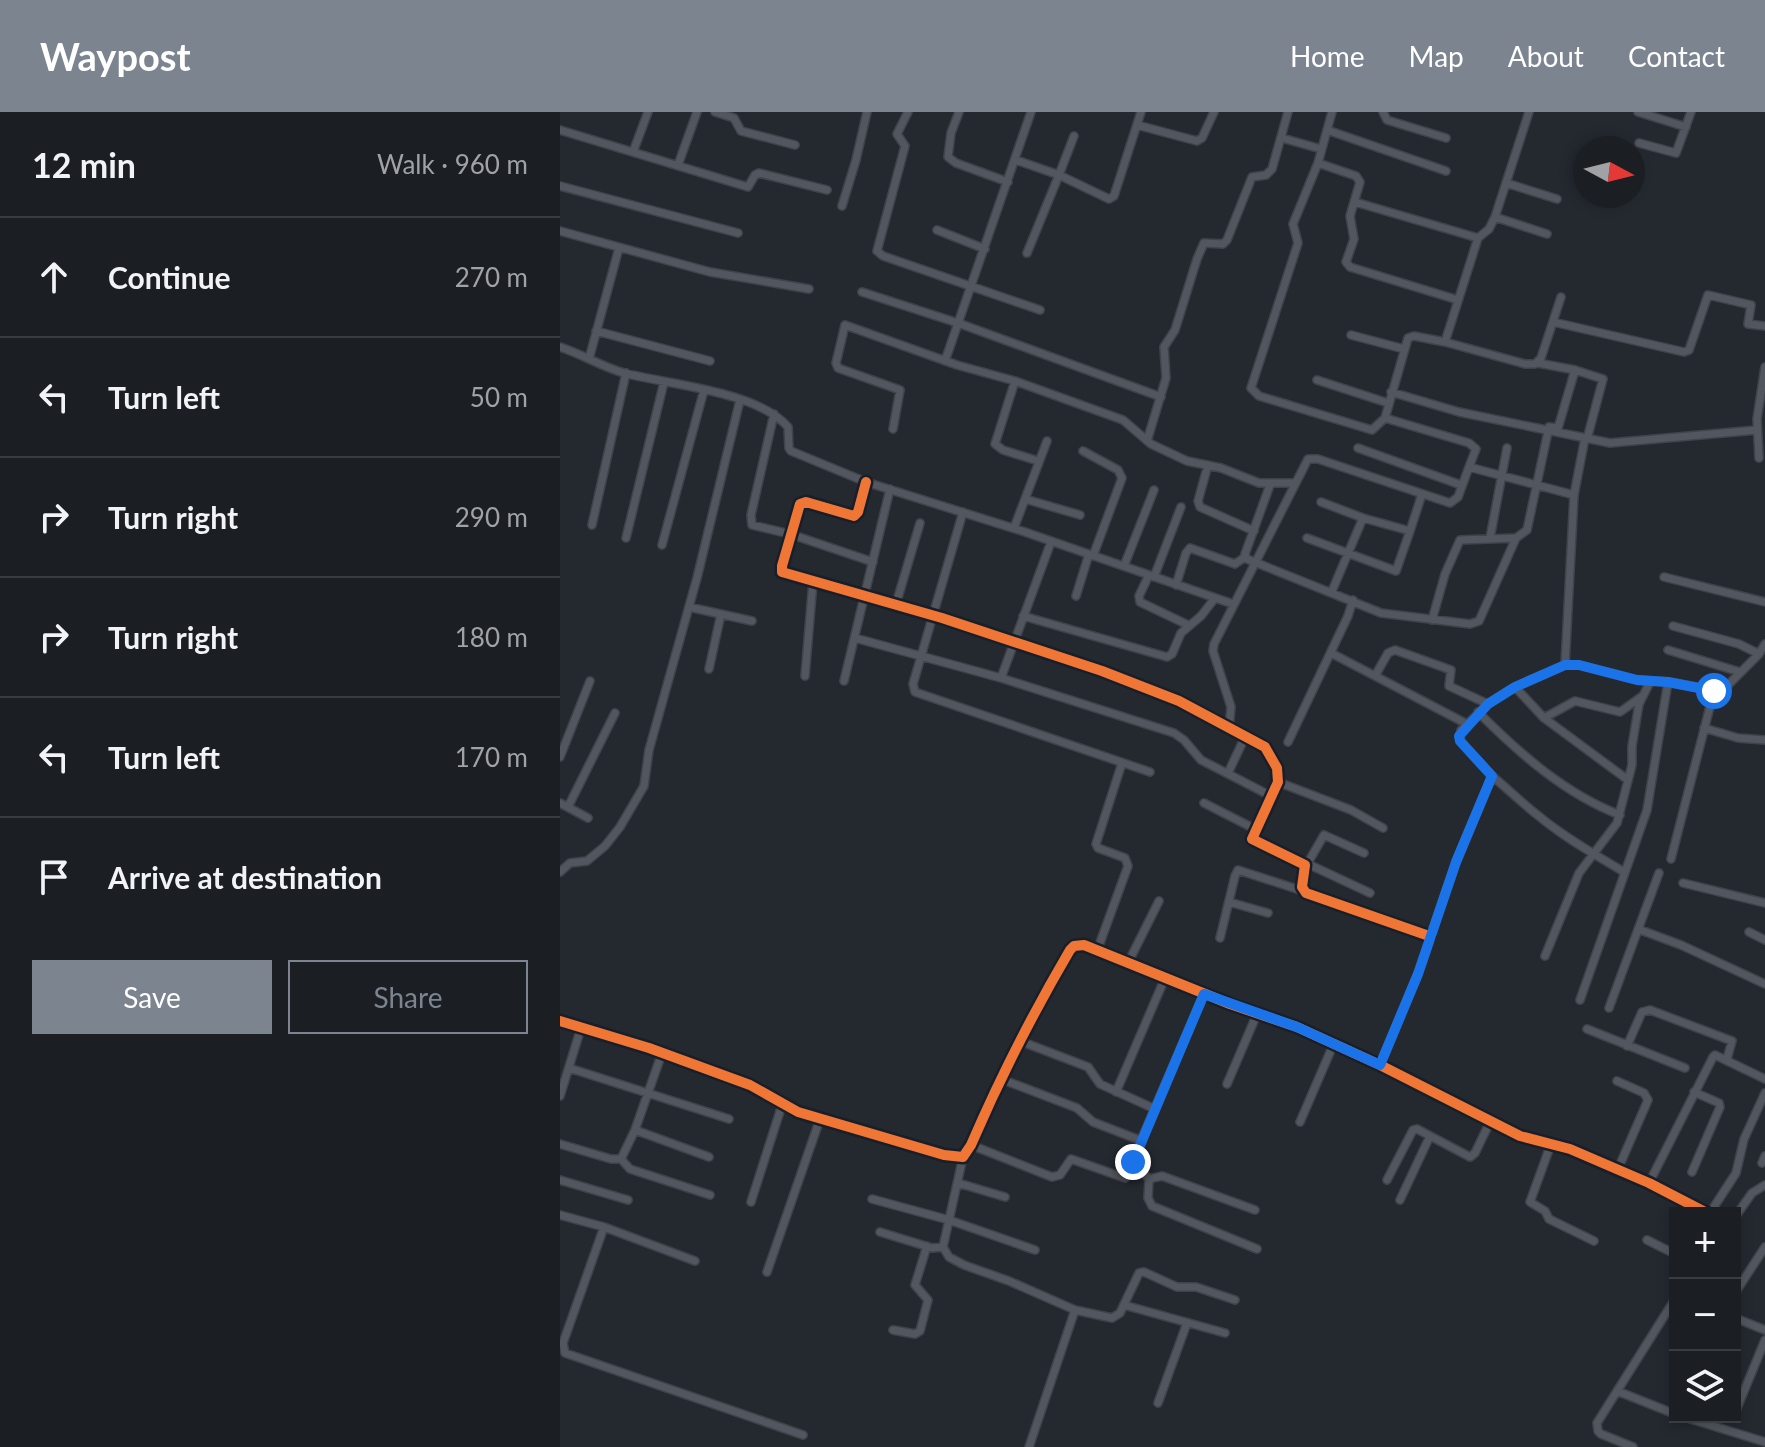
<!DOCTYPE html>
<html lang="en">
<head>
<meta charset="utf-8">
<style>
	:root { --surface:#1b1f24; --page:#282c31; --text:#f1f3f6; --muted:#a0a2a6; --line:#393d41; --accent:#7c8490 }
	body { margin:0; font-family:Lato,sans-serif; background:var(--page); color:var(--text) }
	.controls { position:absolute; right:24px; bottom:24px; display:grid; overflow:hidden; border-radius:0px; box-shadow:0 4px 12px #0003 }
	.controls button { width:72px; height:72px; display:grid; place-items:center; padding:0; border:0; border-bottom:2px solid var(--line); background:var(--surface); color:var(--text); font:40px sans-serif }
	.compass { position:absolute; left:1013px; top:24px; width:72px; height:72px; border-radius:50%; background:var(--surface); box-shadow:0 4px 12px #0003; rotate:97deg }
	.stop { position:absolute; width:24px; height:24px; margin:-18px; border:6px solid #1a73e8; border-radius:50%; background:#fff }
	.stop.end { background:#1a73e8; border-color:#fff; box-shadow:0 2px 8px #0008 }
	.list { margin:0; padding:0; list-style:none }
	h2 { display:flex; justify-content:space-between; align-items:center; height:104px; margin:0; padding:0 32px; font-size:34px }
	h2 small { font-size:26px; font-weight:400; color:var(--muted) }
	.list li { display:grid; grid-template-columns:52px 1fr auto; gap:24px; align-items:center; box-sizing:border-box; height:120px; padding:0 32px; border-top:2px solid var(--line) }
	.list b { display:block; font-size:30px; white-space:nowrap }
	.list em { font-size:26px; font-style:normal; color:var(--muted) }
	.actions { display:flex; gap:16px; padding:24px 32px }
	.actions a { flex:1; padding:18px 0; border:2px solid var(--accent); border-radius:0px; text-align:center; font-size:28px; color:var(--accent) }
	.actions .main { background:var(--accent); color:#fff }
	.icon { flex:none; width:44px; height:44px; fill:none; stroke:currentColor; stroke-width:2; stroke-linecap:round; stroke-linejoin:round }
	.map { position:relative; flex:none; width:1205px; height:1335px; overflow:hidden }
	header { display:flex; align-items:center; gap:48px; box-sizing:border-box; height:112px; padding:0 40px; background:var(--accent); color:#fff }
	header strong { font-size:38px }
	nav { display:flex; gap:44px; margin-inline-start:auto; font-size:28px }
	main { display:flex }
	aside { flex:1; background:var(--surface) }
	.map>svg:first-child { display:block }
</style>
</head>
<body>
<header>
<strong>Waypost</strong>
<nav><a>Home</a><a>Map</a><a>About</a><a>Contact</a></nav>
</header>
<main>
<aside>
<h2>12 min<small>Walk · 960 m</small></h2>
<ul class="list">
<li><svg class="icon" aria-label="ahead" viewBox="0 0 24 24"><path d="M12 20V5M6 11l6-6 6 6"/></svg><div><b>Continue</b></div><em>270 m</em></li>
<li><svg class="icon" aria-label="left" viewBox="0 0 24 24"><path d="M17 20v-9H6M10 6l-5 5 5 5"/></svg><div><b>Turn left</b></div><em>50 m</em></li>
<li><svg class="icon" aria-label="right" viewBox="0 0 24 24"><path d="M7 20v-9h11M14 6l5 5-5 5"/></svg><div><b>Turn right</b></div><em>290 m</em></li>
<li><svg class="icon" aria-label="right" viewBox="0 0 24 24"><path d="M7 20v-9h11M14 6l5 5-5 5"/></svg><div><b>Turn right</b></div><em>180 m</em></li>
<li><svg class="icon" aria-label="left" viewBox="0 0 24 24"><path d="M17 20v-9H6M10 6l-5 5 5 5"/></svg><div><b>Turn left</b></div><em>170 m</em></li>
<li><svg class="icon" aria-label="arrive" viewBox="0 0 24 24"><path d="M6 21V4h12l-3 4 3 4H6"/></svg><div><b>Arrive at destination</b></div></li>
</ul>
<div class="actions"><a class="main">Save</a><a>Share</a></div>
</aside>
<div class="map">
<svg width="1205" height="1335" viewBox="0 0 1205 1335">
	<rect width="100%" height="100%" fill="#242930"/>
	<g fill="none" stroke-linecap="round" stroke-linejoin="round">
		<g stroke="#404349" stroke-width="10">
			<path id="minor" d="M 155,0 L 174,6 L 181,19 L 235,33
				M 348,0 L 337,22 L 345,34 L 317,139 L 323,144 L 480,198
				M 399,0 L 391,21 L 388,45 L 396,51 L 448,70
				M 772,0 L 758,51 L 796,64 L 800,70 L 790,104 L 794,127 L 786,150 L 790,155 L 898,188
				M 823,0 L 827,8 L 886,26
				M 1078,0 L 1126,15
				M 577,13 L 637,29 L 642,26 L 654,0
				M 0,18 L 188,75 L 195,63 L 199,61 L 267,78
				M 767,18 L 886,59
				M 722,26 L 761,37
				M 1079,31 L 1116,41 L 1131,0
				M 73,40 L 88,0
				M 456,48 L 499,63 L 514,24
				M 758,51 L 733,112 L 738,131 L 691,276 L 699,284 L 812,318 L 825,306 L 848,226 L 854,224 L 885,230 L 918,126 L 929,117 L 935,105 L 969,0
				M 118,53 L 137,0
				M 946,71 L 997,87
				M 0,74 L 178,121
				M 795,90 L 918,126
				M 282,94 L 296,48 L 307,0
				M 935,105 L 987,122
				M 377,118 L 425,137
				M 0,119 L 150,160 L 249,177
				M 467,141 L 499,63 L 549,87 L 554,84 L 581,0
				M 302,180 L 398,211 L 601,285
				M 993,210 L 1124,240 L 1129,238 L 1148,183 L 1191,193 L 1188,212 L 1205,214
				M 36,219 L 150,249
				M 791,223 L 844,237
				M 885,230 L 965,252 L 975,252 L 981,246 L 1001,185
				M 0,235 C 22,242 42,255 64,261 C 110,273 197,279 228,315 L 229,336 L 231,339 L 306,370 L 462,419 L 673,492
				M 29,247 L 59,136
				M 385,249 L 471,0
				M 1015,258 L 1043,267 L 1027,327
				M 757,268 L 828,291
				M 455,269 L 435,332 L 443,338 L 478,349
				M 831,280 L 899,300 L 1050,331 L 1197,318
				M 214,302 L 191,403 L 192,413 L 230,422 L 313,450
				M 825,306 L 909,331 L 916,337 L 909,355 L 1014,383 L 1005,553
				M 333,317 L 340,278 L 278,256 L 276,251 L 285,213 L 397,253 L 455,269 L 563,308 L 591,332 L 627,349 L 661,356 L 699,371 L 735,371
				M 587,329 L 606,266 L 604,235 L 615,218 L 637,147 L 644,131 L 663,132 L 667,128 L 692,65 L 706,63 L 712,57 L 728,0
				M 798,336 L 901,373
				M 523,339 L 558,358 L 562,366 L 533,444
				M 1199,346 L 1197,307 L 1205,255
				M 648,353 L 638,389 L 640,395 L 694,419
				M 306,370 L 298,400 L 294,404 L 246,390 L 240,392 L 222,454 L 222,460 L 382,506 L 542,559 L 619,589 L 705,635 L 717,656 L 718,670 L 692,727 L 745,753 L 742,775 L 746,781 L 869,824
				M 710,373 L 685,442 L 687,447 L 821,501 L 910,512 L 919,509 L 956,426
				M 1014,383 L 1025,326
				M 465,387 L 520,403
				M 761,390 L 803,406
				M 403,400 L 353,572 L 355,580 L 590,660
				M 32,413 L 66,261
				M 454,416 L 487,329
				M 66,426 L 104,270
				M 747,426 L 836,459 L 850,419
				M 930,426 L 947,336
				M 102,433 L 144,278
				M 564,454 L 594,378
				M 589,463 L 579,484 L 580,490 L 628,513
				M 594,465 L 621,395
				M 1104,465 L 1205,490
				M 616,473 L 626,441 L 630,436 L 675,452 L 685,445
				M 772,479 L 803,406 L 850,419 L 862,382
				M 516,484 L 529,442
				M 336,492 L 360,411
				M 129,495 L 192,509
				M 463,504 L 607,545 L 612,542 L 621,521 L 641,504 L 655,486
				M 872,508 L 885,462 L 900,428 L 956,426 L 967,418 L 989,315 L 998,316 L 1015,258 L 978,251
				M 1113,514 L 1179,532 L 1199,542
				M 295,526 L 441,566 L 614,621 L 624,628 L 641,648 L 711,684
				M 1108,538 L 1180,560
				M 771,541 L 907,612
				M 149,557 L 161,502
				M 245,564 L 253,470
				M 815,564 L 828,541 L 835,538 L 891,558 L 889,574 L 928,592
				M 441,566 L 491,430
				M 284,569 L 330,377
				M 955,575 L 984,606 L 1068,668
				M 918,600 C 959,641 1005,682 1060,703
				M 984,606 L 1015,589 L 1060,600 L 1081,585
				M 1144,616 L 1178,626 L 1205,628
				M 669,617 L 671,595 L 653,539 L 654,532 L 748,347 L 758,347 L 890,391 L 898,385 L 909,355
				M 728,630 L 788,504 L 793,488
				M 0,645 L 30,569
				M 668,661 L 685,625
				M 932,664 C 948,677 963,692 980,705 C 1005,726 1036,743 1064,760
				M 718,670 L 791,698 L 823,716
				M 0,691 L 28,706
				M 644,691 L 695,717
				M 8,695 L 55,601
				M 1111,747 L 1154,579
				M 748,752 L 810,781
				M 746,754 L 764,723 L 804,741
				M 0,760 L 10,751 L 27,749 L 45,734 L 60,715 L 84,674 L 89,638 L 137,466 L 180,288
				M 1123,771 L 1205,791
				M 669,790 L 708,801
				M 1078,817 L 1121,833 L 1205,872
				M 1189,820 L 1205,828
				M 660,826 L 675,764 L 678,758 L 743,779
				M 537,839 L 568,754 L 565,746 L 538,736 L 536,732 L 562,651
				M 985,844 L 1019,761 L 1057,711 L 1072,653 L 1072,634 L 1079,592 L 1090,570
				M 568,851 L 599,789
				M 1020,888 L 1087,698 L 1108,570
				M 1049,896 L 1099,761
				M 0,909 L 89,936 L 190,973 L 238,1000 L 384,1043 L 403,1045 L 411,1033 C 440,966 473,901 510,838 L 514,834 L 524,833 L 670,892 L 737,915 L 820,953 L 960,1024 L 1010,1037 L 1089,1071 L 1147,1101
				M 1027,917 L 1125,956
				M 460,929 L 528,955 L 540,972 L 595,997
				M 1067,934 L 1082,900 L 1090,898 L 1172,929 L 1167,947
				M 102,941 L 75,1018 L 149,1045
				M 820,953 L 858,862 L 896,750 L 932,664 L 900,629 L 901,618 L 928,592 L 955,575 L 1005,553 L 1019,553 L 1077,568 L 1108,570 L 1158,579 L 1164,577 L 1199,542 L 1205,532
				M 9,956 L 169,1007
				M 441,967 L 517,996 L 533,1010 L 582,1029
				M 1057,969 L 1084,981 L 1088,988 L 1058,1057
				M 667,972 L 697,902
				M 556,980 L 605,866
				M 0,984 L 21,916
				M 740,1010 L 774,931
				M 0,1032 L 51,1047 L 61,1047 L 75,1018
				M 991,1032 L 970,1090 L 985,1099 L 989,1107 L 1034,1129
				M 411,1033 L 492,1065 L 500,1063 L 511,1047 L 565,1066 L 644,882
				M 403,1045 L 383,1135 L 389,1145 L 404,1153 L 449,1169 L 515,1198 L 552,1206 L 560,1201 L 579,1161 L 584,1160 L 617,1175 L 636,1175 L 675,1188
				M 61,1047 L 70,1057 L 150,1083
				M 573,1050 L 589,1067 L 602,1064 L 695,1098
				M 1202,1051 L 1205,1044
				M 1132,1060 L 1160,995 L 1159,991 L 1134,980
				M 589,1067 L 588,1086 L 592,1094 L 697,1137
				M 0,1068 L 68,1088
				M 827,1068 L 853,1018 L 857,1017 L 910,1045 L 915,1041 L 930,1010
				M 398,1071 L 445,1085
				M 1089,1071 L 1153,945 L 1155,943 L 1205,967
				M 312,1087 L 389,1108 L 475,1138
				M 840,1088 L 870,1024
				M 191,1090 L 222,993
				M 1150,1101 L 1176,1061 L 1184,1027 L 1205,981
				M 0,1103 L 44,1115 L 135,1149
				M 1175,1105 L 1192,1081 L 1205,1073
				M 44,1115 L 3,1231 L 5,1241 L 243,1323
				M 320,1120 L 372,1136 L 383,1135
				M 1087,1128 L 1115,1142
				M 207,1160 L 260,1007
				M 1175,1181 L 1205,1135
				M 564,1193 L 665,1221
				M 1175,1206 L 1205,1218
				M 333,1218 L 355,1222 L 360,1219 L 368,1188 L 355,1173 L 367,1134
				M 1057,1279 L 1115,1302
				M 598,1291 L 627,1211
				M 1175,1301 L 1205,1228
				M 1124,1305 L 1205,1330
				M 469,1335 L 515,1198
				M 1073,1335 L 1041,1322 L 1038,1319 L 1037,1311 L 1115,1187"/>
		</g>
		<use href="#minor" stroke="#52575f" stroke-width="7"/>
		<g stroke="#181f2a" stroke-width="15">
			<path id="cycleway" d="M 306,370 L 298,400 L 294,404 L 246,390 L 240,392 L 222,454 L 222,460 L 382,506 L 542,559 L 619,589 L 705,635 L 717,656 L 718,670 L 692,727 L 745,753 L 742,775 L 746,781 L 869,824
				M 0,909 L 89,936 L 190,973 L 238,1000 L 384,1043 L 403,1045 L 411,1033 C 440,966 473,901 510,838 L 514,834 L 524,833 L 670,892 L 737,915 L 820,953 L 960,1024 L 1010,1037 L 1089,1071 L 1147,1101"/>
		</g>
		<use href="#cycleway" stroke="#f07635" stroke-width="10"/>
	</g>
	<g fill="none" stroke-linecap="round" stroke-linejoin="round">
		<path stroke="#1a73e8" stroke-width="10" d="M 573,1050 L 644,882 L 737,915 L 820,953 L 858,862 L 896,750 L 932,664 L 900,629 L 899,624 L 928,592 L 955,575 L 1005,553 L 1019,553 L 1077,568 L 1108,570 L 1154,579"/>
	</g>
</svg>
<div class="controls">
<button>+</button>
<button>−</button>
<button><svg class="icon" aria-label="layers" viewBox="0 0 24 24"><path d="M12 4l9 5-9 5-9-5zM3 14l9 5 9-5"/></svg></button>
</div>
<svg class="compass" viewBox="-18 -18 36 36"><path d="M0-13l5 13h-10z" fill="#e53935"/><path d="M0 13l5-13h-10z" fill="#a0a2a6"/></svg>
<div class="stop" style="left:1154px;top:579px"></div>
<div class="stop end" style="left:573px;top:1050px"></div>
</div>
</main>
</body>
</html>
